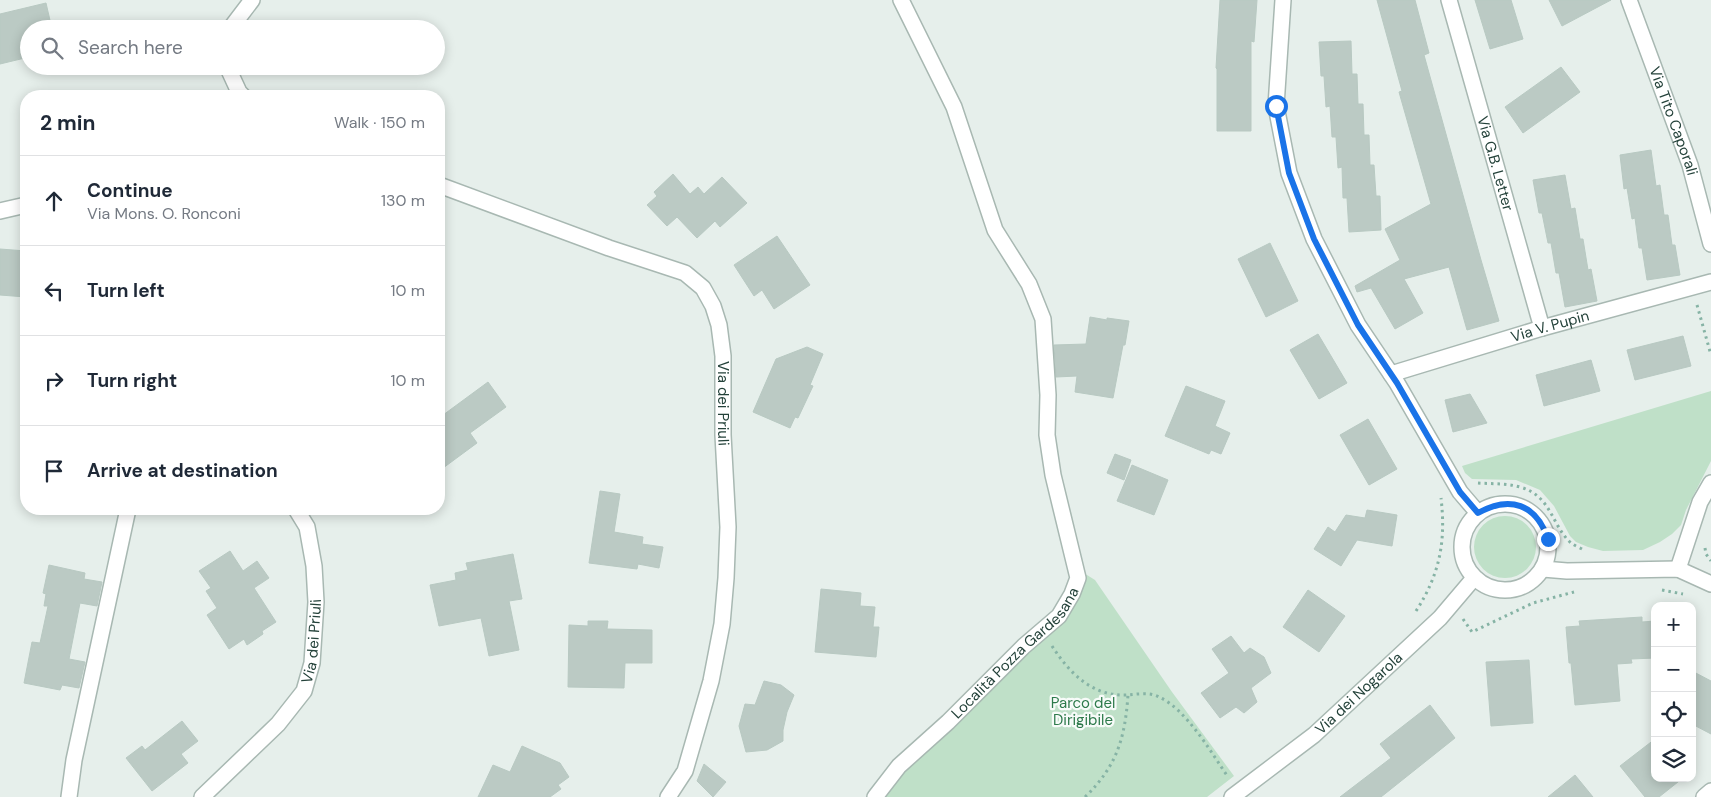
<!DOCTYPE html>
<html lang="en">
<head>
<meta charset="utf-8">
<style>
	:root { --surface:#fff; --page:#f2f2f3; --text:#1f2937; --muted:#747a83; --line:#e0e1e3 }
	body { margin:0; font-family:"DM Sans",sans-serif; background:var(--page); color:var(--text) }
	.controls { position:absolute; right:15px; bottom:15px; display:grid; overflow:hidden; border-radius:10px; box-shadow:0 2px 12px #0003 }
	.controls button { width:45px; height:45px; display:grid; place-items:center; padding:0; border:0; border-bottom:1px solid var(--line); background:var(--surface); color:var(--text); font:25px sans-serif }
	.stop { position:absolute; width:15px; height:15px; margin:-11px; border:4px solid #1a73e8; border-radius:50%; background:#fff }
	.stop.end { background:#1a73e8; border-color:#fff; box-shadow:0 1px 5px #0008 }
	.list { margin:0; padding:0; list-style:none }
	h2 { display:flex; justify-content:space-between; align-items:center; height:65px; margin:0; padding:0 20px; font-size:21px }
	h2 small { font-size:16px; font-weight:400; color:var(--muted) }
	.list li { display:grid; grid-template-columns:32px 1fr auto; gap:15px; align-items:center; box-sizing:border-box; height:90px; padding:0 20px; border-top:1px solid var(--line) }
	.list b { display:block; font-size:19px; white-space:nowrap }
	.list p { margin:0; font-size:16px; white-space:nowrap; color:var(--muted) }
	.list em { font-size:16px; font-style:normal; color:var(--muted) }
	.icon { flex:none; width:28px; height:28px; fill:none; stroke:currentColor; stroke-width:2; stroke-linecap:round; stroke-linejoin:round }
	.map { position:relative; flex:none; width:1711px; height:797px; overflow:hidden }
	.search { position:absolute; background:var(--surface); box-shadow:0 2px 12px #0003; left:20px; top:20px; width:425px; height:55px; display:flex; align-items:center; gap:12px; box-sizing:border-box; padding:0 18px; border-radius:28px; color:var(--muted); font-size:19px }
	.panel { position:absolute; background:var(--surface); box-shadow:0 2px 12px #0003; left:20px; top:90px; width:425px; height:425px; border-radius:20px }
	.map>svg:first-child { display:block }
</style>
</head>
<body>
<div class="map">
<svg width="1711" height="797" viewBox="0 0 1711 797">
	<rect width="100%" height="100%" fill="#e6efeb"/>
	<path fill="#bfe0c8" d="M 1711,391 L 1711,461 L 1686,510 L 1681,525 L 1672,534 L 1660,542 L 1643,550 L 1603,551 L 1588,547 L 1576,542 L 1570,536 L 1554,506 L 1540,490 L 1516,480 L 1472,479 L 1465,473 L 1462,466 Z
		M1474 547a31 31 0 1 1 62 0a31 31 0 1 1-62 0Z
		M 1078,573 L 1087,575 L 1095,580 L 1172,692 L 1234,776 L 1207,797 L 880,797 L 900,768 L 1061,618 Z"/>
	<path fill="#bbcac4" stroke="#b8c9c2" d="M 1220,0 L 1257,0 L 1254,42 L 1251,41 L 1251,131 L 1217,131 L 1217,69 L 1216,68 Z
		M 1377,0 L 1415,0 L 1429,53 L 1424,55 L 1481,260 L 1499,321 L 1467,330 L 1449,267 L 1404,279 L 1423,313 L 1395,329 L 1371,288 L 1357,292 L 1355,286 L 1400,260 L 1385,229 L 1431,204 L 1399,92 L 1402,91 Z
		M 1475,0 L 1511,0 L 1523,39 L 1490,49 Z
		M 1549,0 L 1611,0 L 1562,26 Z
		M 46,3 L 52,29 L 29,29 L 29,57 L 0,64 L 0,14 Z
		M 1351,41 L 1352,74 L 1357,74 L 1358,104 L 1363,104 L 1364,135 L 1369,135 L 1370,165 L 1374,165 L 1376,196 L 1380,196 L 1381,230 L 1349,232 L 1347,198 L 1343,198 L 1342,167 L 1338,168 L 1336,137 L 1332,137 L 1330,106 L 1326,107 L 1324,76 L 1321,76 L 1319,42 Z
		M 1561,67 L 1580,92 L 1523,133 L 1505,107 Z
		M 1651,150 L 1656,186 L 1660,185 L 1664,215 L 1668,215 L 1672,245 L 1675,245 L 1680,275 L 1647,280 L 1642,248 L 1639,248 L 1635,218 L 1632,219 L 1627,188 L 1624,189 L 1620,155 Z
		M 673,174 L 690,194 L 698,187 L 704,194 L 722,177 L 747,203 L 720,227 L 715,221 L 697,238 L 677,217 L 667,226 L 647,205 L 657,196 L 654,192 Z
		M 1565,175 L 1571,209 L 1575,208 L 1580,239 L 1583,239 L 1588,270 L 1591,269 L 1597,301 L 1565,307 L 1559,273 L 1556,273 L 1551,243 L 1548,243 L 1542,213 L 1539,213 L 1533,180 Z
		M 777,236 L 810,285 L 774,309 L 762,290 L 754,296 L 734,265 Z
		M 1270,243 L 1298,301 L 1266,317 L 1238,259 Z
		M 0,249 L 26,251 L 26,297 L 0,295 Z
		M 1090,317 L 1107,320 L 1107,318 L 1129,321 L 1125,345 L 1123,345 L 1113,398 L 1075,392 L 1077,376 L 1056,377 L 1054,345 L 1086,344 Z
		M 1318,334 L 1347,383 L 1319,399 L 1290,350 Z
		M 1683,336 L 1691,366 L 1635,380 L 1627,350 Z
		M 807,347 L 823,354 L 810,385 L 813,386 L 798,418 L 795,417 L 790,428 L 753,412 L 776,359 Z
		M 1591,360 L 1600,391 L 1544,406 L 1536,375 Z
		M 488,382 L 506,407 L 470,433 L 477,443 L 439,471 L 439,418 Z
		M 1186,386 L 1225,401 L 1215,426 L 1230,433 L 1221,454 L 1211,450 L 1209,454 L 1165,436 Z
		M 1470,394 L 1487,423 L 1453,432 L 1445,400 Z
		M 1368,419 L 1397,469 L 1369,485 L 1340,435 Z
		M 1115,454 L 1131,460 L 1124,480 L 1107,473 Z
		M 1132,465 L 1168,480 L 1154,515 L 1117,501 Z
		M 600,491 L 620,494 L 614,532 L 643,537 L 642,544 L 663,547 L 659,568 L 638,564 L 637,569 L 589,563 Z
		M 1367,510 L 1397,515 L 1392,546 L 1357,540 L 1341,566 L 1314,549 L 1328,527 L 1335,532 L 1346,515 L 1365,518 Z
		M 230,551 L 243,571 L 257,561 L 269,578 L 254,588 L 276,622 L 262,631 L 263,634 L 247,645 L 244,639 L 229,649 L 207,615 L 217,608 L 206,591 L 211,588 L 199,571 Z
		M 513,554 L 522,599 L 509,601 L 519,650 L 489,656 L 481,618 L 439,626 L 430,585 L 456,580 L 455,573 L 468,570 L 466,563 Z
		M 49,565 L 85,573 L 84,579 L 102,582 L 97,606 L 80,603 L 69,659 L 85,662 L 79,688 L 62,685 L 60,690 L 24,683 L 32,642 L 40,643 L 48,606 L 44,606 L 46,594 L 43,593 Z
		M 821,589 L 861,593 L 860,606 L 875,607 L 873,627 L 879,627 L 876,657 L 815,652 Z
		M 1308,590 L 1345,616 L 1319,652 L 1283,627 Z
		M 1642,617 L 1642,622 L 1655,621 L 1655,658 L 1631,659 L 1632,663 L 1617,664 L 1620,701 L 1575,705 L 1571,663 L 1569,663 L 1566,627 L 1580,626 L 1579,621 Z
		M 588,621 L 608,621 L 607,629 L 652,630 L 652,663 L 625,663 L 624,688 L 568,687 L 569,625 L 588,626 Z
		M 1231,636 L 1244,653 L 1250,648 L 1264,657 L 1271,673 L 1251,688 L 1257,702 L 1244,713 L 1236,707 L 1220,718 L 1201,693 L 1229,673 L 1212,649 Z
		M 1529,660 L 1533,723 L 1491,726 L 1486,662 Z
		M 1692,671 L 1711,681 L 1711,734 L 1692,724 Z
		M 764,681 L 781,685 L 794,695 L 787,712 L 783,730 L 783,741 L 767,750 L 746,752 L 739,726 L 745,704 L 755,705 Z
		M 1430,705 L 1455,738 L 1381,797 L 1340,797 L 1391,758 L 1380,744 Z
		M 182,721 L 198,741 L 181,754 L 188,763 L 152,791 L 126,758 L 142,746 L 145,750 Z
		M 1655,739 L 1655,778 L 1683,778 L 1659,797 L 1645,797 L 1620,766 Z
		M 522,746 L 560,763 L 569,777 L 558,785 L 561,789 L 550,797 L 478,797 L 493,765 L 510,772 Z
		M 704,764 L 726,782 L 713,797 L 697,781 Z
		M 1575,775 L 1593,797 L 1548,797 Z"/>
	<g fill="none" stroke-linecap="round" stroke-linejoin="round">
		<g stroke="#a8b8b2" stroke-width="18">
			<g id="minor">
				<path d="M 1283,0 L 1276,106 L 1289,173 L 1314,239 L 1358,325 L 1397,383 L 1460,492 L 1478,513"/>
				<path id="s1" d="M 1449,0 L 1542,328"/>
				<path id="s2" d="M 1629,0 L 1690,165 L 1711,244"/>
				<path d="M 230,29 L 252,0"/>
				<path d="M 227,66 L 239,92 L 243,96"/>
				<path id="s3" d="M 439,185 L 609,248 L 685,273 L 703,288 L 713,306 L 719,325 L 723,356 L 723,435 L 728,527 L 726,578 L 722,624 L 711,681 L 685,771 L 668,797"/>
				<path d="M 0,211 L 26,205"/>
				<path id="s4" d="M 1391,374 L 1542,328 L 1711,282"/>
				<circle cx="1505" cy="547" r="43"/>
				<path d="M 1543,569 L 1567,571 L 1678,569 L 1711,584"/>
				<path d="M 1678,569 L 1700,502 L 1711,483"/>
				<path d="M 69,797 L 74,760 L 128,509"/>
				<path id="s5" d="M 202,797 L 278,724 L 304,691 L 312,663 L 316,602 L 314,566 L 307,527 L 296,509"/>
				<path id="s6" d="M 875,797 L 899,766 L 948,722 L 1024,646 L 1059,616 L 1072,594 L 1078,578 L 1053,475 L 1047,435 L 1048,395 L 1043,319 L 1029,284 L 995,230 L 954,107 L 901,0"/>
				<path id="s7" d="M 1232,797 L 1314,735 L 1440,618 L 1474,578"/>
				<path d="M 1704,797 L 1711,791"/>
			</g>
		</g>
		<path stroke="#86b3a5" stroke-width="3" stroke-dasharray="2.5 4" stroke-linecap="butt" d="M 1697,305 L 1711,355
			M 1478,483 C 1492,484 1506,483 1520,487 C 1552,496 1551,525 1571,543 C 1575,546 1581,548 1585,551
			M 1705,548 L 1706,554 L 1711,561
			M 1662,590 L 1683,594
			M 1416,611 C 1440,574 1446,541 1441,498
			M 1463,619 L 1472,632 L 1533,603 L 1574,592
			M 1052,646 C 1070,674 1093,697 1128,695 C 1138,694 1150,692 1159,697 C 1186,709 1211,752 1228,777
			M 1085,797 C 1117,766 1125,738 1128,695"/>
		<use href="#minor" stroke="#fff" stroke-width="15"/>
	</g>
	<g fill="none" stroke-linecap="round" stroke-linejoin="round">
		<path stroke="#1a73e8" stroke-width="6" d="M 1276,106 L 1289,173 L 1314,239 L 1358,325 L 1397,383 L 1460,492 L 1478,513 C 1510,495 1536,504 1548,539"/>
	</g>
	<g text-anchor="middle" stroke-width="4.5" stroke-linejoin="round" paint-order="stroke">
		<g font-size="15" fill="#24423a" stroke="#f7fbf9">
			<text dy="5" stroke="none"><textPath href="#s2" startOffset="129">Via Tito Caporali</textPath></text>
			<text dy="5" stroke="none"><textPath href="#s1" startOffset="170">Via G.B. Letter</textPath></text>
			<text dy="5" stroke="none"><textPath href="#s4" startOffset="166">Via V. Pupin</textPath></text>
			<text dy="5" stroke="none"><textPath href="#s3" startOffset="404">Via dei Priuli</textPath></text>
			<text dy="5" stroke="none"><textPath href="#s5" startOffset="198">Via dei Priuli</textPath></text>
			<text dy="5" stroke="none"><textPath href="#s6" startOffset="202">Località Pozza Gardesana</textPath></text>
			<text dy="5" stroke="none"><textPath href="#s7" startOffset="164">Via dei Nogarola</textPath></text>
		</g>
		<g font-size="15" fill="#2d7a4b" stroke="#f7fbf9">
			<text x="1083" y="708">Parco del<tspan x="1083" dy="17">Dirigibile</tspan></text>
		</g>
	</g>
</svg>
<div class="controls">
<button>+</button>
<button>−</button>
<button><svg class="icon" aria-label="locate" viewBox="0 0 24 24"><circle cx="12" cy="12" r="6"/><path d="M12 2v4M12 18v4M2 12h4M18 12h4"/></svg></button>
<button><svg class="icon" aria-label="layers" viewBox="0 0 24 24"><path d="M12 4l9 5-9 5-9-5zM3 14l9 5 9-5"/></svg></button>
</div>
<div class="stop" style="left:1276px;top:106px"></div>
<div class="stop end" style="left:1548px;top:539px"></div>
<div class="search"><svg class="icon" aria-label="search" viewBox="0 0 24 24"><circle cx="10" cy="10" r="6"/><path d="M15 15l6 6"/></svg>Search here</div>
<section class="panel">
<h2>2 min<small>Walk · 150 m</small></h2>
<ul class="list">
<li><svg class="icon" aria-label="ahead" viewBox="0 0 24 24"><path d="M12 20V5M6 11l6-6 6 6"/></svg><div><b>Continue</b><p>Via Mons. O. Ronconi</p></div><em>130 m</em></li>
<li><svg class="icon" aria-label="left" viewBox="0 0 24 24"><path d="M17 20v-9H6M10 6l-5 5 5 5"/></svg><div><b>Turn left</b></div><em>10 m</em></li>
<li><svg class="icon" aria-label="right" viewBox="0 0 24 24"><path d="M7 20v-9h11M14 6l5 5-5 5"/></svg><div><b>Turn right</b></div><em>10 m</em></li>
<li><svg class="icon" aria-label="arrive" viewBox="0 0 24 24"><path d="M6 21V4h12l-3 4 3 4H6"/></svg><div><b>Arrive at destination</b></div></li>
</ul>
</section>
</div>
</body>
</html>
